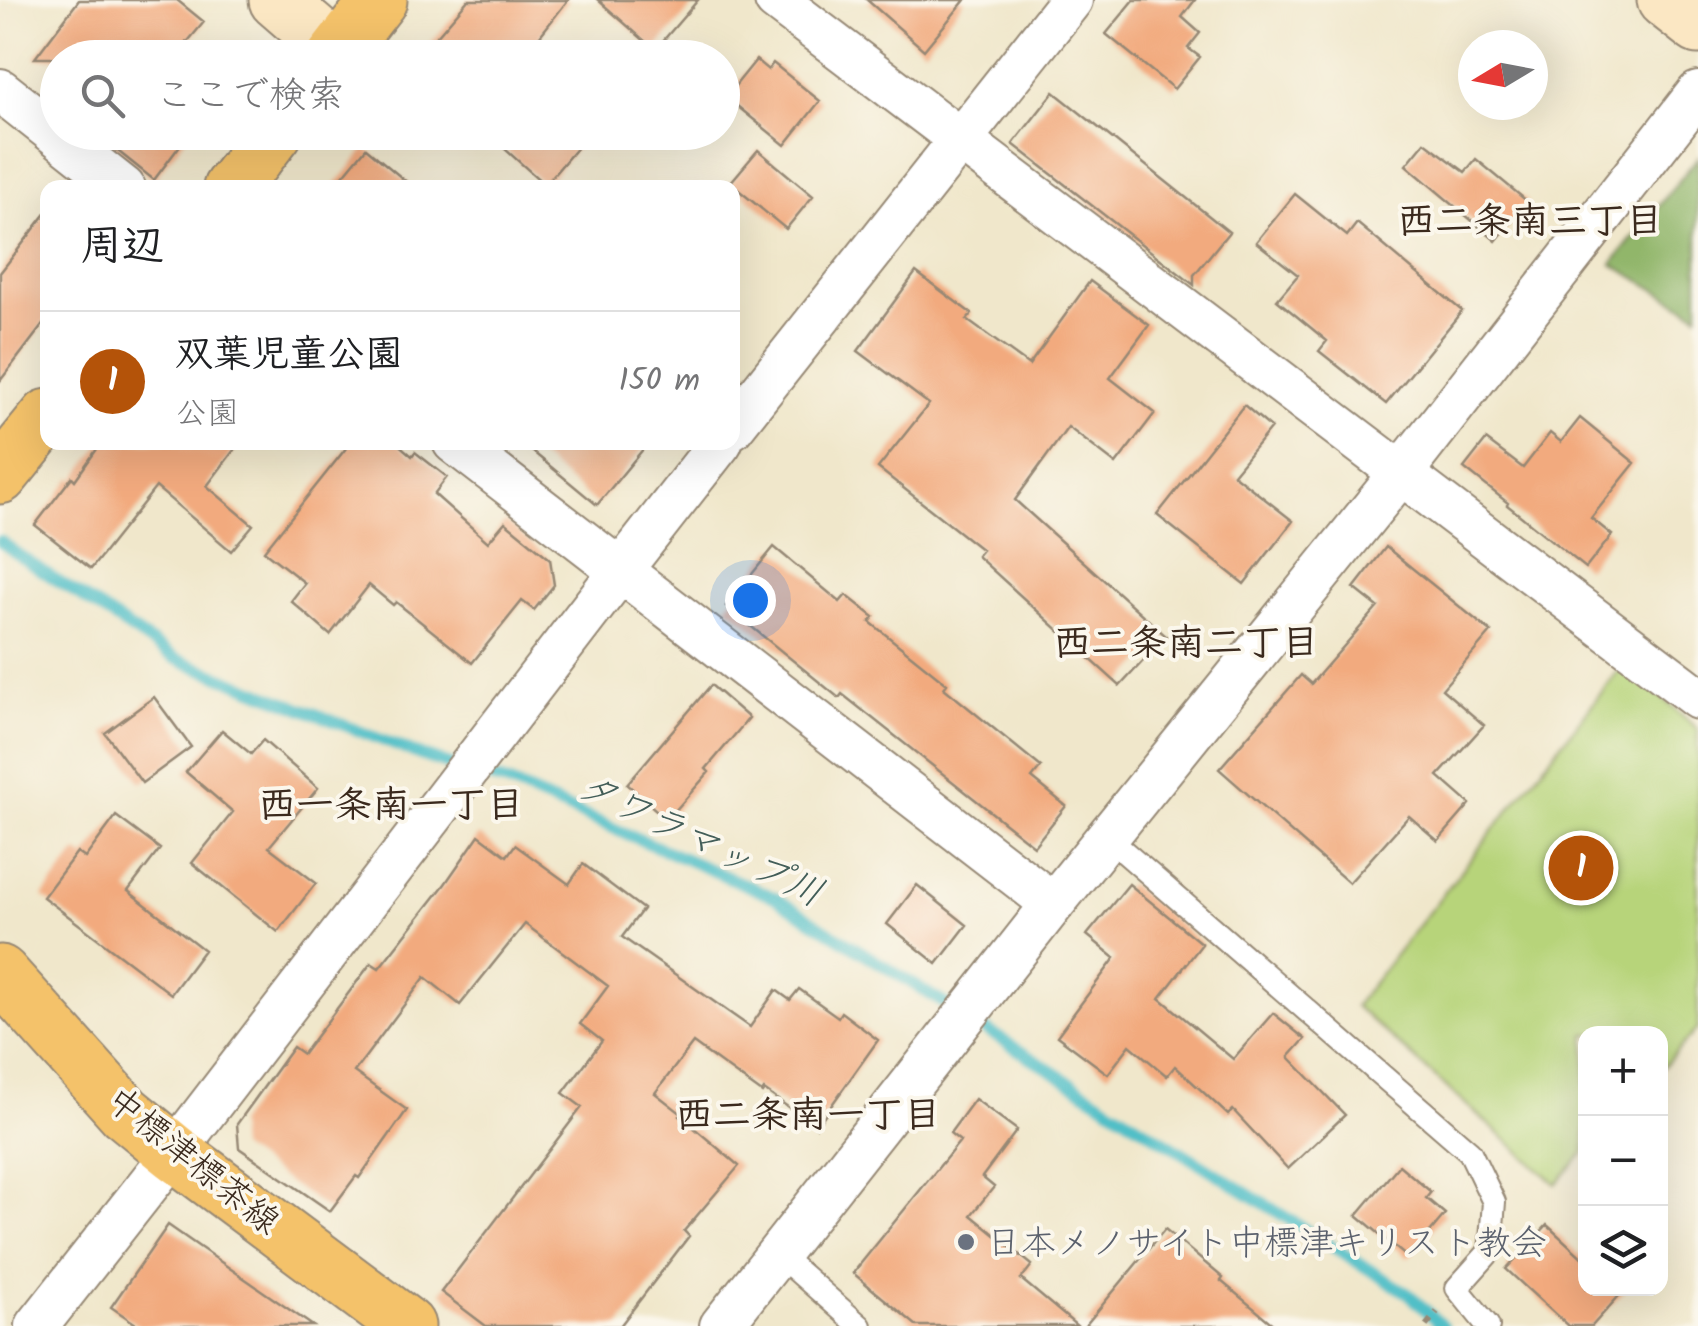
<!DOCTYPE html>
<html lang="ja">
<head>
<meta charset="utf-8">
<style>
	:root { --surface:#fff; --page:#f6f6f6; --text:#202124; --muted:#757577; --line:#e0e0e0; --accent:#b45309 }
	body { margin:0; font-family:Kalam,"Klee One",sans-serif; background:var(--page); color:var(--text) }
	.controls { position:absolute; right:30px; bottom:30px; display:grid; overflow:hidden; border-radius:20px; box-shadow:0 10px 40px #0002 }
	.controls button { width:90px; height:90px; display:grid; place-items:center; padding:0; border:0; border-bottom:2px solid var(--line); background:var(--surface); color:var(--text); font:50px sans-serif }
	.compass { position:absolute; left:1458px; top:30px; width:90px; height:90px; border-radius:50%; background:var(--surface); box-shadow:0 10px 40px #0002; rotate:260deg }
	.you { position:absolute; left:750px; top:600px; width:35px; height:35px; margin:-25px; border:8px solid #fff; border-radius:50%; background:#1a73e8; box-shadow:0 0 0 15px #1a73e833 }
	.badge { display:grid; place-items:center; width:65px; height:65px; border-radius:50%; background:var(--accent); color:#fff; font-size:32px; font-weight:700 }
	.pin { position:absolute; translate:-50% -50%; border:5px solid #fff; box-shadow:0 2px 10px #0006 }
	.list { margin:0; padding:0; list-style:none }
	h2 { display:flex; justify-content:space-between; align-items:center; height:130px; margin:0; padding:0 40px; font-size:42px }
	h2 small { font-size:32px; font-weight:400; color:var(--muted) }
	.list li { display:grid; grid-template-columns:65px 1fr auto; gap:30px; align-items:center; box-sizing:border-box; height:140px; padding:0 40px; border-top:2px solid var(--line) }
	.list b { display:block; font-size:38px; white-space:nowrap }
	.list p { margin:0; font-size:32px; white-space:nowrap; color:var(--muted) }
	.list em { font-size:32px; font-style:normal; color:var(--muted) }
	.icon { flex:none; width:55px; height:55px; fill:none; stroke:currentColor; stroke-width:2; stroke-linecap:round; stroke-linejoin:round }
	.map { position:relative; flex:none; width:1698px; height:1326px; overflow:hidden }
	.search { position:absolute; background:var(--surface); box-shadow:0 10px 40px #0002; left:40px; top:40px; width:700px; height:110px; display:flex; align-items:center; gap:25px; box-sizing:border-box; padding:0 35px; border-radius:55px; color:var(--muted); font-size:38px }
	.panel { position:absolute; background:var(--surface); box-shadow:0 10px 40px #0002; left:40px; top:180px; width:700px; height:270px; border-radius:20px }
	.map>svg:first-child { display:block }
</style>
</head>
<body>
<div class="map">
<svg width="1698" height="1326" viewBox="0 0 1698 1326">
	<rect width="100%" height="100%" fill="#fbf7ec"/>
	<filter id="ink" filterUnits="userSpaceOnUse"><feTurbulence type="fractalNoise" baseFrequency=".01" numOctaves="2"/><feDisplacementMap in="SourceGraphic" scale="20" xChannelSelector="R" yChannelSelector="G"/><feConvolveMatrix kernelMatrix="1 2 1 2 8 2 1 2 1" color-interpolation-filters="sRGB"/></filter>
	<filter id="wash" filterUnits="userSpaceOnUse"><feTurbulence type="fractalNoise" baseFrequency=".0048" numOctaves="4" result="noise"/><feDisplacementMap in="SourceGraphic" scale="40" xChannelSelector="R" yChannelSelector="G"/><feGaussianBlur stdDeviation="2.25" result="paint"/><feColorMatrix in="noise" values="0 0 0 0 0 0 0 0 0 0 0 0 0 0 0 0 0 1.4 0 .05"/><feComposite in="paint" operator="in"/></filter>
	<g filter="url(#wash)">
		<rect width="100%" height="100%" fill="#f0e7cb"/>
		<path fill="#b7d47a" stroke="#797f4c" stroke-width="2.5" d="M 1624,664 L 1698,729 L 1698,1028 L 1661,1069 L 1660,1034 L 1586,1034 L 1585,1152 L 1556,1184 L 1355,1006 Z"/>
		<path fill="#91b66a" stroke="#667044" stroke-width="2.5" d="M 1698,157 L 1698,314 L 1612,264 Z"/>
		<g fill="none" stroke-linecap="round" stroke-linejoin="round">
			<path stroke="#51bfc7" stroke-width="12" d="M 0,541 L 17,554 L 176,659 L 425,757 L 510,784 L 774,897 L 1410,1295 L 1442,1326"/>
		</g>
		<g id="blocks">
			<path fill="#f2aa7e" d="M 79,0 L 177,0 L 204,22 L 174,58 L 35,58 Z
				M 468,0 L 568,0 L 539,37 L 562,58 L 418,58 Z
				M 598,0 L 698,0 L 655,50 Z
				M 867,0 L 965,0 L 924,50 Z
				M 1134,0 L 1195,0 L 1182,17 L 1200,33 L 1188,48 L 1200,57 L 1174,89 L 1106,34 Z
				M 756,60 L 768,70 L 773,63 L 820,101 L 785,145 L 726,97 Z
				M 1054,92 L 1229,232 L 1194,275 L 1194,285 L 1013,144 Z
				M 94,132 L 190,132 L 154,180 Z
				M 486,132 L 590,132 L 545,185 Z
				M 1425,142 L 1465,172 L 1476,159 L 1528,202 L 1496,241 L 1406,165 Z
				M 366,148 L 414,188 L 333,188 Z
				M 758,150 L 813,196 L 786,229 L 730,183 Z
				M 1295,194 L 1347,236 L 1357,223 L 1462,311 L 1386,404 L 1319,351 L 1327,341 L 1277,300 L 1298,275 L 1256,242 Z
				M 48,211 L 48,318 L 0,381 L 0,273 Z
				M 916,272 L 972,314 L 967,320 L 1029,365 L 1090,281 L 1149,325 L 1110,378 L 1155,413 L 1116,464 L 1068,427 L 1015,500 L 1166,636 L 1120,686 L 977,556 L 982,550 L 878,468 L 929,404 L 858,351 Z
				M 1244,405 L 1271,428 L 1233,474 L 1293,521 L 1244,584 L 1157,515 Z
				M 1580,418 L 1635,463 L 1591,518 L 1612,535 L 1586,568 L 1507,505 L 1508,503 L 1464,468 L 1486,440 L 1523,468 L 1550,433 L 1561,442 Z
				M 102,442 L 240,442 L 207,486 L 253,525 L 231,551 L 156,487 L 91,569 L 35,525 L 72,477 L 75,480 Z
				M 351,442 L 396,442 L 412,456 L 415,452 L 447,477 L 434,494 L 488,542 L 505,522 L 550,559 L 554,585 L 534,610 L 522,601 L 472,663 L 396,602 L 393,605 L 369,585 L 330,635 L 291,601 L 305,583 L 264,551 Z
				M 521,442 L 649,442 L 597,505 Z
				M 774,547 L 840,602 L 846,595 L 874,617 L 870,622 L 947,684 L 944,688 L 1041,767 L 1032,778 L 1066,806 L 1034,846 L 842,694 L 839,698 L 726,606 Z
				M 1386,547 L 1491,632 L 1442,689 L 1484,725 L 1438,776 L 1470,804 L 1438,841 L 1409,816 L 1349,883 L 1219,769 L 1301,675 L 1311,684 L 1378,607 L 1354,588 Z
				M 711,685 L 749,718 L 706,769 L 709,772 L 667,820 L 627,784 Z
				M 154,697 L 191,747 L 142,783 L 105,733 Z
				M 222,730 L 251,754 L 263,740 L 318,788 L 269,847 L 316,883 L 278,932 L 192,863 L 233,812 L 186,772 Z
				M 116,816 L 160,849 L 128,891 L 204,950 L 171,994 L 43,897 L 77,852 L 85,858 Z
				M 479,835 L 507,856 L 515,845 L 569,884 L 583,864 L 643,909 L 622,937 L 750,1027 L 776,990 L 790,1000 L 799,989 L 838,1017 L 841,1012 L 878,1040 L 816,1127 L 764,1090 L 762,1093 L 693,1043 L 655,1093 L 682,1114 L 680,1116 L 739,1166 L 684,1231 L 689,1236 L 620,1326 L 486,1326 L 441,1292 L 582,1107 L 563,1093 L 602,1041 L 580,1024 L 608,986 L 525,924 L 460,1005 L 425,977 L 354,1072 L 407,1110 L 359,1178 L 356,1176 L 330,1211 L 239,1148 L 237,1124 L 293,1047 L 303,1054 L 371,963 L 379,968 L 445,884 Z
				M 1129,884 L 1202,944 L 1160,998 L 1233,1059 L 1273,1013 L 1305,1039 L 1289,1057 L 1345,1115 L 1288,1169 L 1233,1110 L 1228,1115 L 1175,1066 L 1167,1076 L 1130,1045 L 1108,1074 L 1057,1036 L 1115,958 L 1087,935 Z
				M 917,885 L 967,925 L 937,964 L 887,924 Z
				M 975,1099 L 1017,1130 L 982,1177 L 994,1187 L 971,1215 L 1032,1265 L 1021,1279 L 1077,1326 L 917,1326 L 853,1273 L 960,1141 L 950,1133 Z
				M 1399,1165 L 1431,1192 L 1426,1198 L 1445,1214 L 1408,1258 L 1357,1215 Z
				M 168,1225 L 228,1267 L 313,1326 L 139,1326 L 111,1307 Z
				M 1547,1225 L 1586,1261 L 1586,1288 L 1626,1288 L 1592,1326 L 1568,1326 L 1506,1269 Z
				M 1165,1229 L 1223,1278 L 1221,1281 L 1275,1326 L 1085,1326 Z"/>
		</g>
	</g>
	<g filter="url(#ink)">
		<use href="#blocks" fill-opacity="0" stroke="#968874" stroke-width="2.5"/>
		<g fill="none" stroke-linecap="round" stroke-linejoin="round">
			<g stroke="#968874" stroke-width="26">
				<path id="lane" d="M 1107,837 L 1470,1152 L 1494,1202 L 1490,1251 L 1457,1288 L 1488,1326
					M 778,1254 L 860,1326"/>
			</g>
			<g stroke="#968874" stroke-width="46">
				<path id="street" d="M 776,0 L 1698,698
					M 0,90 L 124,188
					M 732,428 L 1071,0
					M 454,442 L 1053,904
					M 37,1326 L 174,1152 L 621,570 L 721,442
					M 721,1326 L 1053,904 L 1402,472 L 1698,93"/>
			</g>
			<g stroke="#968874" stroke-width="59">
				<path id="secondary" d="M 277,0 L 338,53
					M 1665,0 L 1698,26"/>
			</g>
			<g stroke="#968874" stroke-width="59">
				<path id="primary" d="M 334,58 L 379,0
					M 231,188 L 275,132
					M 0,476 L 48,417
					M 0,973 L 125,1112 L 174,1152 L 407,1326"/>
			</g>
			<path stroke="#968874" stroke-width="6" stroke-dasharray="8 8" stroke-linecap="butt" d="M 1426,1326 L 1437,1312"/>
			<use href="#lane" stroke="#fff" stroke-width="22"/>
			<use href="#street" stroke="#fff" stroke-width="42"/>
			<use href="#secondary" stroke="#fbe7c3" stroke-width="55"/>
			<use href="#primary" stroke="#f4c26a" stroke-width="55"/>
		</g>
	</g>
	<circle fill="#6b7280" stroke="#fbf7ec" stroke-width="4" cx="966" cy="1242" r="10"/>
	<g text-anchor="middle" stroke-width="8" stroke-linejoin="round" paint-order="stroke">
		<g font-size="35" fill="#3b2a1e" stroke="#fbf7ec">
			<text transform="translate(194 1160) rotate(39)" y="12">中標津標茶線</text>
		</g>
		<g font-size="35" fill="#5b616d" stroke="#fbf7ec" text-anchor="start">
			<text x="986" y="1254">日本メノサイト中標津キリスト教会</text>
		</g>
		<g font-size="38" font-weight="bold" fill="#3b2a1e" stroke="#fbf7ec">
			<text x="1530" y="233">西二条南三丁目</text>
			<text x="1186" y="655">西二条南二丁目</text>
			<text x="391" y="817">西一条南一丁目</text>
			<text x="808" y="1127">西二条南一丁目</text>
		</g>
		<g font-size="38" font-style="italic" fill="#435e59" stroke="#fbf7ec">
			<text transform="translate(701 839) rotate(25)" y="13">タワラマップ川</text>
		</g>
	</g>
</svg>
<div class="controls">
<button>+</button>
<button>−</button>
<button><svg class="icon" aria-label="layers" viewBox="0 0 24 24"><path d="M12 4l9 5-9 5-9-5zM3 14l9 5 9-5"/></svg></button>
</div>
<svg class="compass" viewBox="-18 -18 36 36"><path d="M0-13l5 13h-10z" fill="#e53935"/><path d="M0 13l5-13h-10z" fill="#757577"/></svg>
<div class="you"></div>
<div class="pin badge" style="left:1581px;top:868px">1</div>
<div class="search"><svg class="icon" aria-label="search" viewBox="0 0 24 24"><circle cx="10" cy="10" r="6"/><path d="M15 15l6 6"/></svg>ここで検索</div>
<section class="panel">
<h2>周辺<small></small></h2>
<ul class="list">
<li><span class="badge">1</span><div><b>双葉児童公園</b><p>公園</p></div><em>150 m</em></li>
</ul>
</section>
</div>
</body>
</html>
